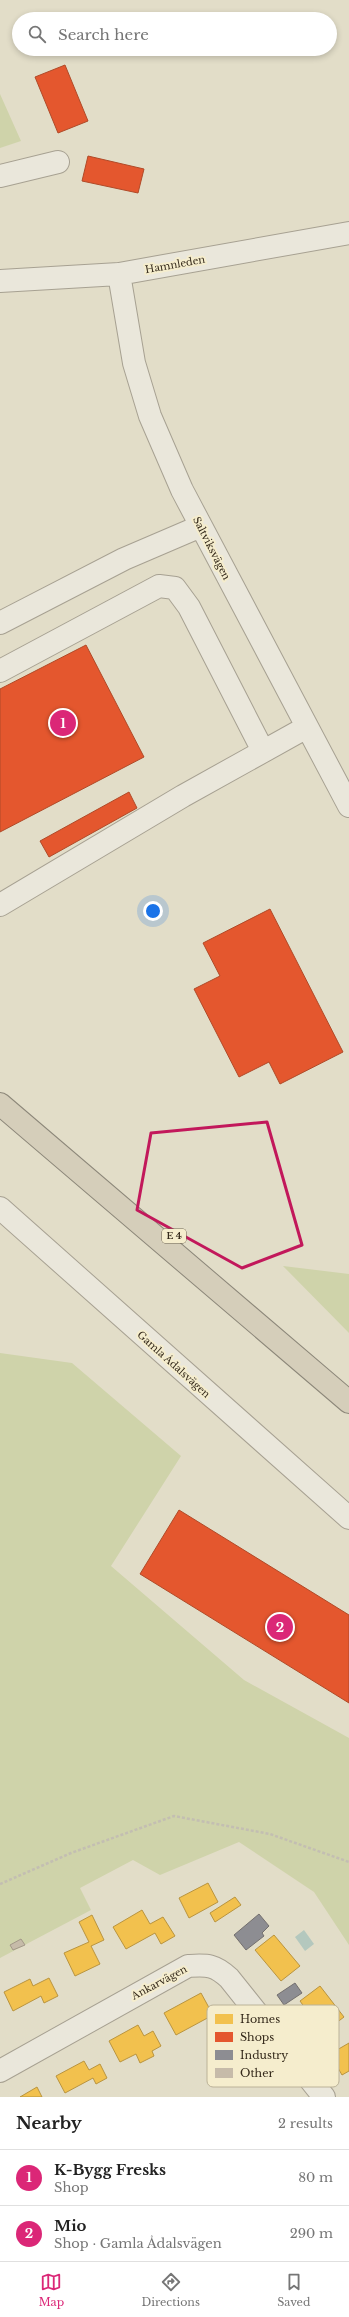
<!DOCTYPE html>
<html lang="en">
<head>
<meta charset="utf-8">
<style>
  :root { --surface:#fff; --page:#f2f2f2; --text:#222; --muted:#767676; --line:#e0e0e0; --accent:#db2777 }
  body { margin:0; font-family:"Libre Baskerville",serif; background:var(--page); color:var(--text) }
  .you { position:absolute; left:153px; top:911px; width:14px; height:14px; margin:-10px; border:3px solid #fff; border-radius:50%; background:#1a73e8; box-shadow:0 0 0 6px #1a73e833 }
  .badge { display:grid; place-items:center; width:26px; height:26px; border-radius:50%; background:var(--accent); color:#fff; font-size:13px; font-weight:700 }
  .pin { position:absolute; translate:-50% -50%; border:2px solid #fff; box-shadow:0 1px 4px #0006 }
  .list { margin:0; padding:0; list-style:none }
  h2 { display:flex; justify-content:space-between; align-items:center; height:52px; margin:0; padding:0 16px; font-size:17px }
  h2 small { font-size:13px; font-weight:400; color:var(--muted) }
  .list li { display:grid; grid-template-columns:26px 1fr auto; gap:12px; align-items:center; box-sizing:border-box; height:56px; padding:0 16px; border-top:1px solid var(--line) }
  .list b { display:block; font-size:15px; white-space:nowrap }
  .list p { margin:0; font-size:13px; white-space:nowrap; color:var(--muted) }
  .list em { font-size:13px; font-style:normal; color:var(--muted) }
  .icon { flex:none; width:22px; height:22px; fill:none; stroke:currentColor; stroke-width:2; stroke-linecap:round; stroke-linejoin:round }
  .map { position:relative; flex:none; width:349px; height:2097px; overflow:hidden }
  .search { position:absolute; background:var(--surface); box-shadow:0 2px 6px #0003; left:12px; right:12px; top:12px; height:44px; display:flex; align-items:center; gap:10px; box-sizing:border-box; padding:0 14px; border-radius:22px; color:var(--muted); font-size:15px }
  .sheet { height:164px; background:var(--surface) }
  nav { display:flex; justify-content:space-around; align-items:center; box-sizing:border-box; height:56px; border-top:1px solid var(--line); background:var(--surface); font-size:11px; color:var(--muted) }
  nav a { display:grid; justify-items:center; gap:2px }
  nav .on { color:var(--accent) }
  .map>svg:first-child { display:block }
  .green { fill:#cfd3aa }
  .water { fill:#b4c8be }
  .homes { fill:#f2c14e; stroke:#b9943f }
  .shops { fill:#e4572e; stroke:#b04a28 }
  .industry { fill:#8d8d92; stroke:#736f6e }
  .building { fill:#c6bba9; stroke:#a29888 }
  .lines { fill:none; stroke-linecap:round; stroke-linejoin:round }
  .minor-casing { stroke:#a7a192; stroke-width:24 }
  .highway-casing { stroke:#8c8779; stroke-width:24 }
  .path { stroke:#c3beb2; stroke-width:2.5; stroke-dasharray:3 2; stroke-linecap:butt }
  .minor { stroke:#eae7db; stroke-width:22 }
  .highway { stroke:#d5ceba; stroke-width:22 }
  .marked { fill:none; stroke:#c2185b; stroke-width:3; stroke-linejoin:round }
  .labels { text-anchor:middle; stroke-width:4; stroke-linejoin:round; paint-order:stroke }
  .shield { fill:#f5edcd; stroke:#6f6450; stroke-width:1 }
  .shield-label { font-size:9px; font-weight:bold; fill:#352a1b }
  .street-label { font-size:10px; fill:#352a1b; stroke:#f5edcd }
  .key { fill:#f5edcd; stroke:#bbb298; stroke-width:1 }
  .key-label { font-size:11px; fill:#352a1b }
</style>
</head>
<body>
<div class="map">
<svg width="349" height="2097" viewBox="0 0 349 2097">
  <rect width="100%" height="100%" fill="#e2ddc8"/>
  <!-- green -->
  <path class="green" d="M 0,94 L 21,141 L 0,148 Z
    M 283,1266 L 349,1274 L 349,1333 Z
    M 0,1353 L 72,1363 L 181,1456 L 111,1566 L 244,1680 L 349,1738 L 349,1945 L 314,1892 L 239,1842 L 160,1875 L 133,1860 L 80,1888 L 91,1910 L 0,1958 Z"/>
  <!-- water -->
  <path class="water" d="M 304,1930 L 314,1944 L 305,1951 L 295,1937 Z"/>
  <!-- homes -->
  <path class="homes" d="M 208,1883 L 218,1902 L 189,1918 L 179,1898 Z
    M 235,1897 L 241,1905 L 215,1922 L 210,1913 Z
    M 142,1910 L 150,1924 L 163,1917 L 175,1936 L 161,1944 L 155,1933 L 126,1949 L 113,1927 Z
    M 92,1915 L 104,1940 L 91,1946 L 100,1964 L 75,1976 L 64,1953 L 89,1942 L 79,1922 Z
    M 274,1935 L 300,1966 L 281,1981 L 255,1950 Z
    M 49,1978 L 58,1996 L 44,2003 L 41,1996 L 13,2011 L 4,1992 L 30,1979 L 33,1986 Z
    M 320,1986 L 344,2017 L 323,2033 L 300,2001 Z
    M 201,1993 L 213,2015 L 176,2035 L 164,2013 Z
    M 138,2025 L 144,2036 L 153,2031 L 161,2046 L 152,2051 L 154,2056 L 140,2063 L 136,2054 L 120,2062 L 109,2041 Z
    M 349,2043 L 349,2071 L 342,2075 L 330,2054 Z
    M 84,2061 L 89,2070 L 100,2064 L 107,2078 L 96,2084 L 93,2078 L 65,2093 L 56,2076 Z
    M 37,2087 L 42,2097 L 20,2097 Z"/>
  <!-- shops -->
  <path class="shops" d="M 65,65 L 88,121 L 58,133 L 35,77 Z
    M 88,156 L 144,169 L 138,193 L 82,181 Z
    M 86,645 L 144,757 L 0,832 L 0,689 Z
    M 129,792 L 137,808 L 49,857 L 40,841 Z
    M 270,909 L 343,1052 L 280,1084 L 269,1062 L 239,1077 L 194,989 L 220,976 L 203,943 Z
    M 179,1510 L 349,1615 L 349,1703 L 140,1574 Z"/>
  <!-- industry -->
  <path class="industry" d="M 259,1914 L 269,1926 L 262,1933 L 264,1936 L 246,1950 L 234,1935 Z
    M 295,1983 L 302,1993 L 284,2005 L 277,1995 Z"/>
  <!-- building -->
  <path class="building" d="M 21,1939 L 25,1945 L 13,1950 L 10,1945 Z"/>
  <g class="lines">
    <defs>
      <path id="minor" d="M 0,176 L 58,162
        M 119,274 L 134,363 L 150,416 L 182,490 L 349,806
        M 0,281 L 119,274 L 349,233
        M 0,623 L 124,559 L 201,526
        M 0,671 L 159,586 L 175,588 L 189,607 L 263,751
        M 0,905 L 183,796 L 307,727
        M 0,1208 L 349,1518
        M 0,2071 L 188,1966 C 207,1965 214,1964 229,1978 L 324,2097"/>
      <path id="highway" d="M 0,1104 L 349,1402"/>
    </defs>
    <!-- minor casing -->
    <use href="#minor" class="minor-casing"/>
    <!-- highway casing -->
    <use href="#highway" class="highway-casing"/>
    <!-- path -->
    <path class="path" d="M 0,1884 L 71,1853 L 174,1816 L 270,1834 L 349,1862"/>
    <!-- minor -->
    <use href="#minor" class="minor"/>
    <!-- highway -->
    <use href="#highway" class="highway"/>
  </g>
  <!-- marked area -->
  <path class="marked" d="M 267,1122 L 302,1245 L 242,1268 L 137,1210 L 151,1133 Z"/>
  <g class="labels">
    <!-- shield labels -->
    <rect class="shield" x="162" y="1229" width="24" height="14" rx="3"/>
    <g class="shield-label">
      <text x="174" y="1239">E 4</text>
    </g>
    <!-- street labels -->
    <g class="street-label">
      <text transform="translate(175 264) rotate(-10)" y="4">Hamnleden</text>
      <text transform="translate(212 548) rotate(63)" y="4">Saltviksvägen</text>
      <text transform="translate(174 1364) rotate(42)" y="4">Gamla Ådalsvägen</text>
      <text transform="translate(159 1982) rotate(-28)" y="4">Ankarvägen</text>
    </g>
  </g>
  <!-- legend -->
  <rect x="207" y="2005" width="132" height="82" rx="6" class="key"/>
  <rect x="215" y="2014" width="18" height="10" fill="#f2c14e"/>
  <rect x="215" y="2032" width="18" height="10" fill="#e4572e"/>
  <rect x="215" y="2050" width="18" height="10" fill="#8d8d92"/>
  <rect x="215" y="2068" width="18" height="10" fill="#c6bba9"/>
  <g class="key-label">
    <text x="240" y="2023">Homes</text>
    <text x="240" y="2041">Shops</text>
    <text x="240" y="2059">Industry</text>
    <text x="240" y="2077">Other</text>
  </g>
</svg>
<div class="you"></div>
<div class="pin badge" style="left:63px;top:723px">1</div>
<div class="pin badge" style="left:280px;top:1627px">2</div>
<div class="search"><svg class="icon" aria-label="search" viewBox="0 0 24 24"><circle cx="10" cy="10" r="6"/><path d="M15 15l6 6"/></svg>Search here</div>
</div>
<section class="sheet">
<h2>Nearby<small>2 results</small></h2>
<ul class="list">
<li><span class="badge">1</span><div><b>K-Bygg Fresks</b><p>Shop</p></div><em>80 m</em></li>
<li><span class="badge">2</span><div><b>Mio</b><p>Shop · Gamla Ådalsvägen</p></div><em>290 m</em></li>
</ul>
</section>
<nav>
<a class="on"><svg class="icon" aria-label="map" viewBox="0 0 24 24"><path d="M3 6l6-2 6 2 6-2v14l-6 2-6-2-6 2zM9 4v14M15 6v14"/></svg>Map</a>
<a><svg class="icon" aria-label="directions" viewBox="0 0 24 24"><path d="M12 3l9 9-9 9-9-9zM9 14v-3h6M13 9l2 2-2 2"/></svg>Directions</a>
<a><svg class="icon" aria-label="saved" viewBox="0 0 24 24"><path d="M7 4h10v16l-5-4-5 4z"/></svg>Saved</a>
</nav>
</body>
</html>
